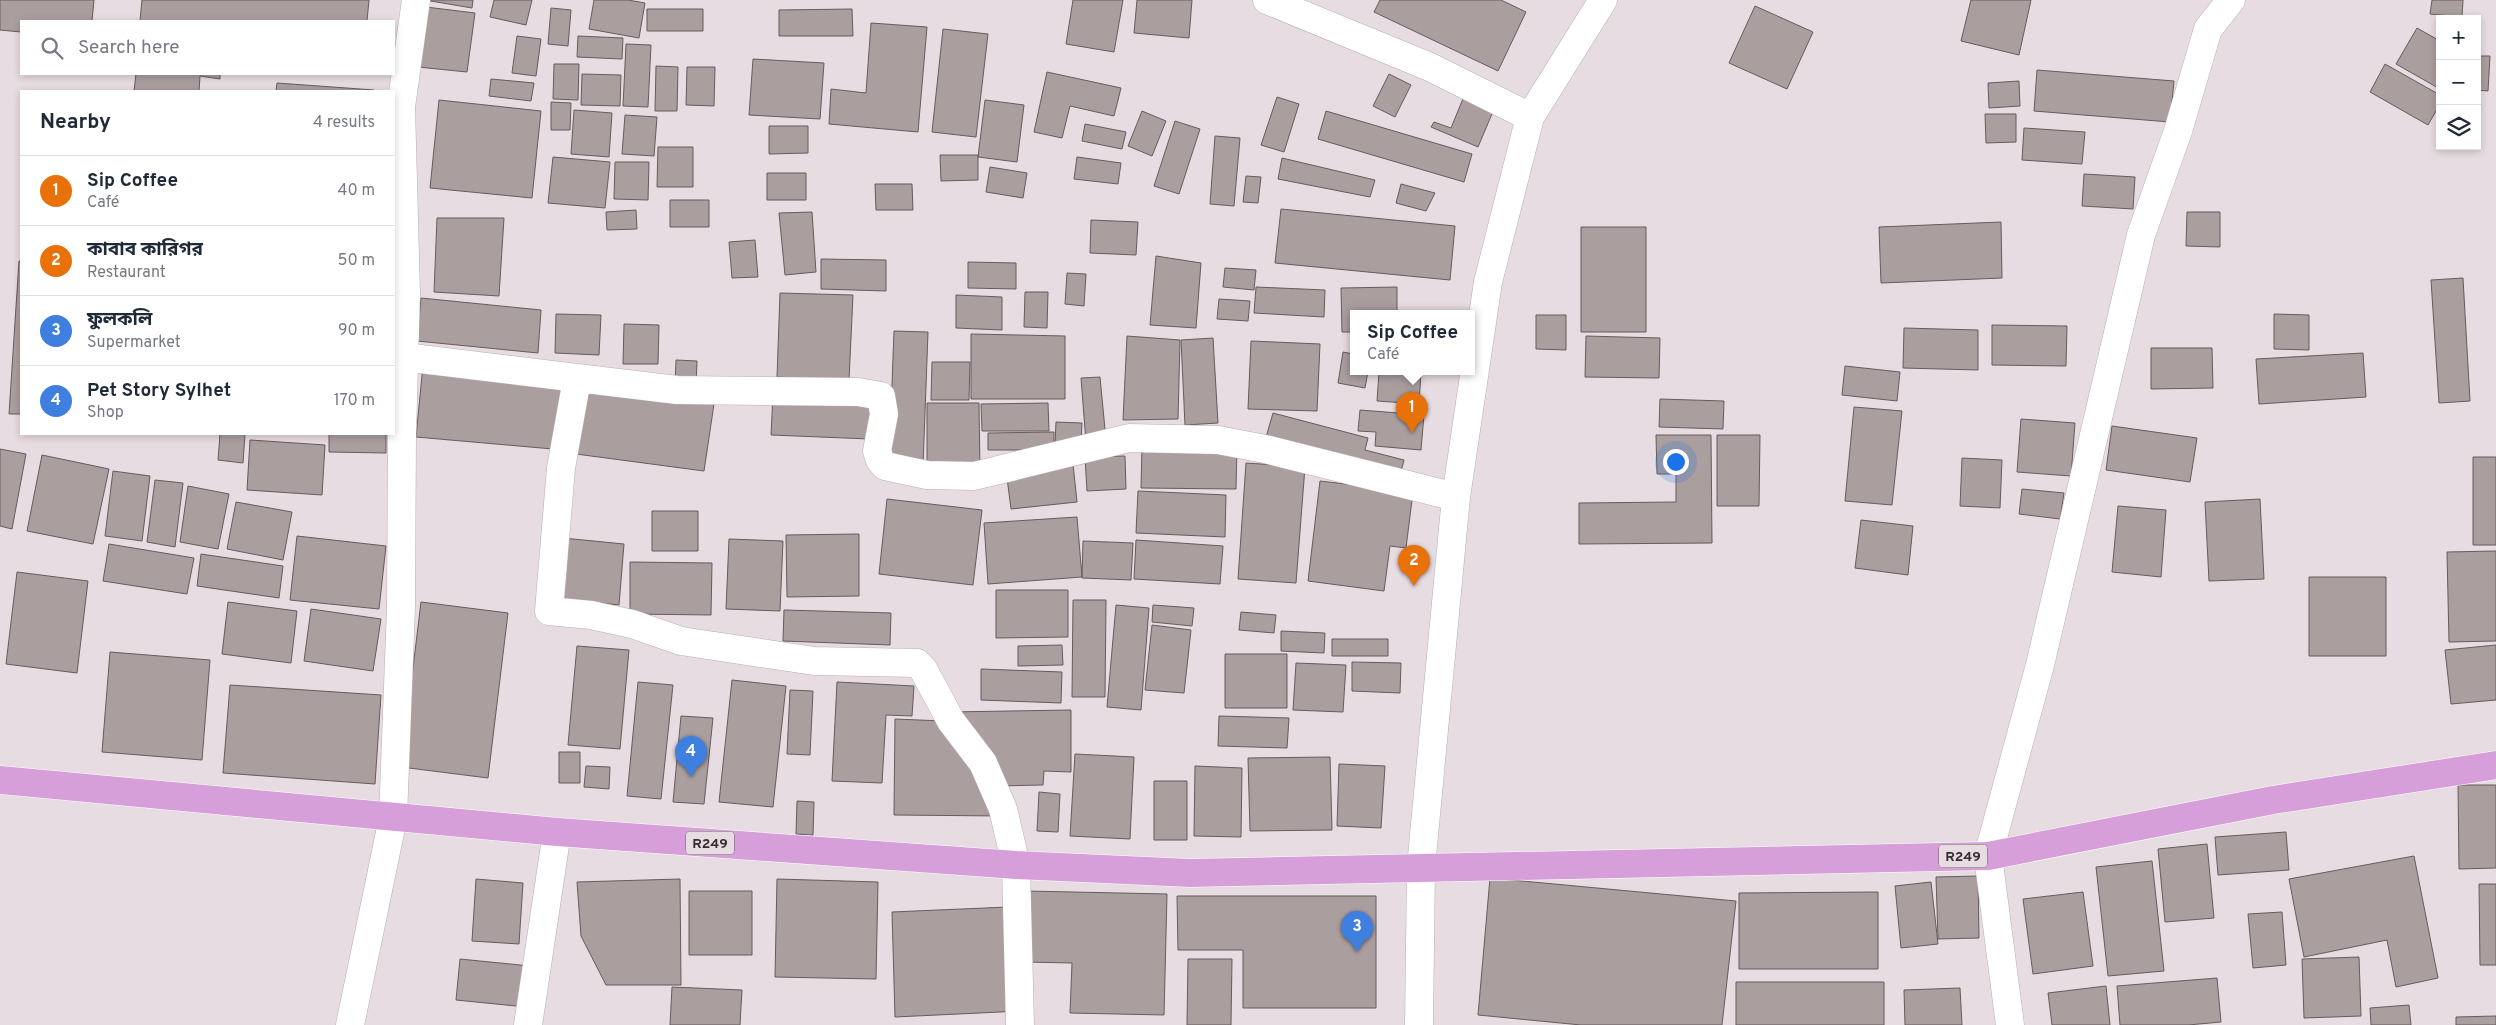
<!DOCTYPE html>
<html lang="en">
<head>
<meta charset="utf-8">
<style>
  :root { --surface:#fff; --page:#f6f6f7; --text:#1f2937; --muted:#747a83; --line:#e0e1e3; --accent:#111827 }
  body { margin:0; font-family:Overpass,"Noto Sans Bengali",sans-serif; background:var(--page); color:var(--text) }
  .controls { position:absolute; right:15px; top:15px; display:grid; overflow:hidden; border-radius:0px; box-shadow:0 2px 8px #0003 }
  .controls button { width:45px; height:45px; display:grid; place-items:center; padding:0; border:0; border-bottom:1px solid var(--line); background:var(--surface); color:var(--text); font:25px sans-serif }
  .you { position:absolute; left:1675px; top:461px; width:18px; height:18px; margin:-12px; border:4px solid #fff; border-radius:50%; background:#1a73e8; box-shadow:0 0 0 8px #1a73e833 }
  .badge { display:grid; place-items:center; width:32px; height:32px; border-radius:50%; background:var(--accent); color:#fff; font-size:16px; font-weight:700 }
  .pin { position:absolute; translate:-50% -41px; filter:drop-shadow(0 1px 2px #0008) }
  .pin::after { content:''; position:absolute; top:26px; width:18px; height:15px; background:inherit; clip-path:polygon(0 0,100% 0,50% 100%) }
  .popup { position:absolute; left:1350px; top:310px; width:125px; height:65px; box-sizing:border-box; display:grid; place-content:center; border-radius:0px; background:var(--surface); filter:drop-shadow(0 1px 4px #0005); font-size:16px; white-space:nowrap; color:var(--muted) }
  .popup b { font-size:19px; color:var(--text) }
  .popup::after { content:''; position:absolute; left:50%; top:100%; margin-left:-10px; border:10px solid transparent; border-top-color:var(--surface) }
  .list { margin:0; padding:0; list-style:none }
  h2 { display:flex; justify-content:space-between; align-items:center; height:65px; margin:0; padding:0 20px; font-size:21px }
  h2 small { font-size:16px; font-weight:400; color:var(--muted) }
  .list li { display:grid; grid-template-columns:32px 1fr auto; gap:15px; align-items:center; box-sizing:border-box; height:70px; padding:0 20px; border-top:1px solid var(--line) }
  .list b { display:block; font-size:19px; white-space:nowrap }
  .list p { margin:0; font-size:16px; white-space:nowrap; color:var(--muted) }
  .list em { font-size:16px; font-style:normal; color:var(--muted) }
  .icon { flex:none; width:28px; height:28px; fill:none; stroke:currentColor; stroke-width:2; stroke-linecap:round; stroke-linejoin:round }
  .map { position:relative; flex:none; width:2496px; height:1025px; overflow:hidden }
  .search { position:absolute; background:var(--surface); box-shadow:0 2px 8px #0003; left:20px; top:20px; width:375px; height:55px; display:flex; align-items:center; gap:12px; box-sizing:border-box; padding:0 18px; border-radius:0px; color:var(--muted); font-size:19px }
  .panel { position:absolute; background:var(--surface); box-shadow:0 2px 8px #0003; left:20px; top:90px; width:375px; height:345px; border-radius:0px }
  .map>svg:first-child { display:block }
  .building { fill:#aa9e9f; stroke:#665b5d }
  .lines { fill:none; stroke-linecap:round; stroke-linejoin:round }
  .minor-casing { stroke:#b9aeb3; stroke-width:29 }
  .secondary-casing { stroke:#b9aeb3; stroke-width:29 }
  .primary-casing { stroke:#fff; stroke-width:29 }
  .minor { stroke:#fff; stroke-width:28 }
  .secondary { stroke:#fff; stroke-width:28 }
  .primary { stroke:#d79fd9; stroke-width:28 }
  .labels { text-anchor:middle; stroke-width:4.5; stroke-linejoin:round; paint-order:stroke }
  .shield { fill:#e7dce1; stroke:#696265; stroke-width:1 }
  .shield-label { font-size:14px; font-weight:bold; fill:#332e30 }
</style>
</head>
<body>
<div class="map">
<svg width="2496" height="1025" viewBox="0 0 2496 1025">
  <rect width="100%" height="100%" fill="#e7dce1"/>
  <!-- building -->
  <path class="building" d="M 0,0 L 94,0 L 92,21 L 21,21 L 21,32 L 0,30 Z
    M 142,0 L 369,0 L 367,21 L 140,21 Z
    M 425,0 L 473,0 L 472,8 Z
    M 494,0 L 532,0 L 526,25 L 490,17 Z
    M 594,0 L 628,0 L 645,3 L 639,38 L 589,29 Z
    M 1073,0 L 1123,0 L 1114,52 L 1066,44 Z
    M 1137,0 L 1192,0 L 1189,38 L 1134,33 Z
    M 1380,0 L 1501,0 L 1526,12 L 1498,71 L 1374,12 Z
    M 1971,0 L 2031,0 L 2019,55 L 1961,41 Z
    M 2432,0 L 2463,0 L 2462,17 L 2430,14 Z
    M 1755,6 L 1813,32 L 1787,89 L 1729,63 Z
    M 426,7 L 475,13 L 467,72 L 418,67 Z
    M 551,8 L 571,10 L 568,46 L 548,44 Z
    M 647,9 L 703,9 L 703,31 L 647,31 Z
    M 852,9 L 853,36 L 779,36 L 779,10 Z
    M 871,23 L 927,27 L 918,132 L 829,124 L 831,89 L 866,93 Z
    M 2417,28 L 2440,41 L 2440,89 L 2396,64 Z
    M 943,29 L 988,34 L 976,137 L 932,132 Z
    M 517,36 L 541,39 L 536,76 L 512,73 Z
    M 578,36 L 623,38 L 622,59 L 577,57 Z
    M 626,44 L 651,45 L 648,107 L 623,106 Z
    M 2477,56 L 2490,56 L 2488,91 L 2477,90 Z
    M 753,59 L 824,63 L 820,119 L 749,115 Z
    M 554,64 L 579,64 L 578,100 L 553,99 Z
    M 2385,64 L 2440,95 L 2440,104 L 2428,125 L 2370,92 Z
    M 656,66 L 678,67 L 677,111 L 655,111 Z
    M 687,67 L 715,67 L 714,106 L 686,105 Z
    M 2037,70 L 2174,81 L 2170,122 L 2034,111 Z
    M 1047,72 L 1121,88 L 1114,116 L 1070,106 L 1062,138 L 1034,132 Z
    M 136,74 L 220,74 L 220,79 L 200,76 L 199,91 L 134,91 Z
    M 582,74 L 621,75 L 620,106 L 581,105 Z
    M 1389,74 L 1411,85 L 1395,117 L 1373,106 Z
    M 491,79 L 534,83 L 531,101 L 489,96 Z
    M 2019,81 L 2020,106 L 1989,108 L 1988,83 Z
    M 277,83 L 374,90 L 374,91 L 276,91 Z
    M 1467,89 L 1497,102 L 1478,147 L 1431,127 L 1434,122 L 1451,128 Z
    M 1277,97 L 1299,104 L 1284,152 L 1261,145 Z
    M 439,100 L 541,111 L 532,198 L 430,188 Z
    M 985,100 L 1024,105 L 1017,162 L 978,157 Z
    M 551,102 L 571,103 L 570,130 L 551,130 Z
    M 574,110 L 612,113 L 609,157 L 571,154 Z
    M 1142,111 L 1166,121 L 1152,156 L 1128,146 Z
    M 1326,111 L 1472,154 L 1464,182 L 1318,139 Z
    M 1985,114 L 2016,114 L 2016,142 L 1986,143 Z
    M 625,115 L 657,117 L 654,156 L 622,154 Z
    M 1175,121 L 1200,129 L 1179,194 L 1154,186 Z
    M 1085,124 L 1126,132 L 1122,149 L 1082,141 Z
    M 769,126 L 808,126 L 808,153 L 769,154 Z
    M 2024,128 L 2085,132 L 2082,164 L 2022,160 Z
    M 1215,136 L 1240,138 L 1234,206 L 1210,204 Z
    M 658,147 L 693,147 L 693,187 L 657,187 Z
    M 940,155 L 978,155 L 978,180 L 941,181 Z
    M 553,157 L 610,162 L 605,208 L 548,203 Z
    M 1077,157 L 1121,163 L 1118,184 L 1074,179 Z
    M 1282,158 L 1375,180 L 1370,197 L 1278,179 Z
    M 615,162 L 649,162 L 648,200 L 614,199 Z
    M 990,167 L 1027,173 L 1023,198 L 986,192 Z
    M 767,173 L 806,173 L 806,200 L 767,200 Z
    M 2084,174 L 2135,177 L 2133,209 L 2082,206 Z
    M 1246,176 L 1261,177 L 1258,203 L 1243,202 Z
    M 875,184 L 912,184 L 913,210 L 876,210 Z
    M 1401,184 L 1435,193 L 1426,211 L 1396,203 Z
    M 670,200 L 709,200 L 709,227 L 670,227 Z
    M 1281,209 L 1455,226 L 1450,280 L 1275,263 Z
    M 636,210 L 637,229 L 607,230 L 606,212 Z
    M 812,212 L 816,272 L 785,275 L 779,213 Z
    M 2187,212 L 2220,212 L 2220,247 L 2186,246 Z
    M 437,218 L 504,218 L 499,296 L 434,292 Z
    M 1091,220 L 1138,222 L 1136,255 L 1090,253 Z
    M 2001,222 L 2002,278 L 1881,283 L 1879,227 Z
    M 1581,227 L 1646,227 L 1646,332 L 1581,332 Z
    M 755,240 L 758,277 L 732,278 L 729,242 Z
    M 1156,256 L 1201,263 L 1196,328 L 1150,325 Z
    M 821,259 L 886,260 L 886,291 L 821,289 Z
    M 19,261 L 21,261 L 21,414 L 9,414 Z
    M 968,262 L 1016,263 L 1016,289 L 968,288 Z
    M 1225,268 L 1256,270 L 1254,290 L 1223,287 Z
    M 1067,273 L 1086,274 L 1084,306 L 1065,304 Z
    M 2463,278 L 2470,401 L 2439,403 L 2431,280 Z
    M 1256,287 L 1325,290 L 1324,317 L 1254,313 Z
    M 1397,287 L 1397,314 L 1353,314 L 1353,332 L 1342,332 L 1341,288 Z
    M 1025,292 L 1048,292 L 1047,328 L 1024,327 Z
    M 780,293 L 853,295 L 849,380 L 777,377 Z
    M 956,295 L 1002,297 L 1002,330 L 956,328 Z
    M 421,298 L 541,310 L 538,353 L 417,341 Z
    M 1219,299 L 1250,301 L 1248,321 L 1217,319 Z
    M 556,314 L 601,315 L 599,355 L 555,353 Z
    M 2274,314 L 2309,315 L 2309,350 L 2274,349 Z
    M 1536,315 L 1566,315 L 1566,350 L 1536,349 Z
    M 624,324 L 659,325 L 658,364 L 623,364 Z
    M 1992,325 L 2067,326 L 2066,366 L 1992,365 Z
    M 1904,328 L 1978,330 L 1978,370 L 1903,368 Z
    M 894,331 L 928,332 L 923,466 L 889,465 Z
    M 971,334 L 1065,336 L 1065,399 L 971,399 Z
    M 1127,336 L 1180,340 L 1178,419 L 1123,420 Z
    M 1586,336 L 1660,338 L 1659,378 L 1585,377 Z
    M 1213,338 L 1218,423 L 1185,425 L 1181,340 Z
    M 1251,341 L 1320,344 L 1317,411 L 1248,409 Z
    M 2151,348 L 2212,348 L 2213,388 L 2151,389 Z
    M 1343,352 L 1353,354 L 1353,372 L 1368,372 L 1365,388 L 1338,383 Z
    M 2363,353 L 2366,397 L 2259,404 L 2256,359 Z
    M 676,360 L 697,361 L 696,386 L 675,386 Z
    M 932,362 L 970,362 L 969,400 L 931,400 Z
    M 423,365 L 570,378 L 564,450 L 416,437 Z
    M 1845,366 L 1900,372 L 1897,401 L 1842,395 Z
    M 1379,372 L 1421,372 L 1419,404 L 1377,401 Z
    M 1100,377 L 1106,440 L 1086,442 L 1081,378 Z
    M 586,387 L 714,404 L 704,471 L 576,454 Z
    M 773,394 L 871,399 L 869,439 L 771,435 Z
    M 1660,399 L 1724,401 L 1723,429 L 1659,427 Z
    M 927,403 L 979,403 L 980,474 L 927,467 Z
    M 1048,403 L 1049,431 L 982,431 L 981,404 Z
    M 1854,407 L 1902,411 L 1892,505 L 1845,501 Z
    M 1360,410 L 1424,415 L 1421,450 L 1375,446 L 1376,432 L 1358,431 Z
    M 1273,413 L 1368,438 L 1365,450 L 1404,460 L 1399,479 L 1264,444 Z
    M 2021,419 L 2075,423 L 2071,476 L 2017,472 Z
    M 1056,422 L 1082,423 L 1081,445 L 1055,444 Z
    M 2112,426 L 2197,438 L 2190,482 L 2106,470 Z
    M 1054,432 L 1054,450 L 988,450 L 988,433 Z
    M 220,434 L 245,434 L 243,463 L 218,460 Z
    M 329,434 L 386,434 L 386,453 L 329,452 Z
    M 1656,435 L 1711,435 L 1712,543 L 1579,544 L 1579,503 L 1676,502 L 1676,474 L 1657,474 Z
    M 1717,435 L 1760,435 L 1759,506 L 1717,506 Z
    M 250,440 L 325,445 L 322,495 L 247,490 Z
    M 1142,444 L 1237,445 L 1236,489 L 1141,488 Z
    M 0,449 L 26,454 L 12,529 L 0,526 Z
    M 42,455 L 109,469 L 93,544 L 27,531 Z
    M 1125,456 L 1126,489 L 1087,491 L 1085,457 Z
    M 2473,457 L 2496,457 L 2496,545 L 2473,545 Z
    M 1962,458 L 2002,460 L 2000,508 L 1960,506 Z
    M 1246,463 L 1305,467 L 1296,583 L 1238,579 Z
    M 1073,464 L 1077,502 L 1011,509 L 1006,470 Z
    M 113,471 L 150,476 L 142,541 L 105,536 Z
    M 155,480 L 183,483 L 175,547 L 147,542 Z
    M 1320,481 L 1413,492 L 1406,548 L 1390,546 L 1384,591 L 1308,581 Z
    M 188,486 L 229,494 L 218,549 L 180,542 Z
    M 2022,489 L 2064,493 L 2060,519 L 2019,514 Z
    M 1138,491 L 1226,495 L 1225,537 L 1136,533 Z
    M 887,499 L 982,510 L 973,585 L 879,574 Z
    M 2260,499 L 2264,579 L 2209,581 L 2205,502 Z
    M 236,502 L 292,512 L 283,560 L 227,549 Z
    M 2118,506 L 2166,510 L 2161,577 L 2112,572 Z
    M 652,511 L 698,511 L 698,551 L 652,551 Z
    M 1077,517 L 1082,577 L 988,584 L 984,523 Z
    M 1861,520 L 1913,526 L 1908,575 L 1855,568 Z
    M 859,534 L 859,596 L 787,597 L 786,535 Z
    M 297,536 L 386,546 L 379,609 L 290,600 Z
    M 563,538 L 624,544 L 619,605 L 556,598 Z
    M 729,539 L 783,541 L 780,611 L 726,609 Z
    M 1136,540 L 1223,546 L 1220,584 L 1134,579 Z
    M 1083,541 L 1133,543 L 1131,580 L 1082,578 Z
    M 109,544 L 194,558 L 187,594 L 103,581 Z
    M 2496,551 L 2496,641 L 2449,642 L 2447,552 Z
    M 201,554 L 283,566 L 279,598 L 197,586 Z
    M 630,562 L 712,563 L 711,615 L 630,614 Z
    M 17,572 L 88,581 L 77,673 L 6,664 Z
    M 2309,577 L 2386,577 L 2386,656 L 2309,656 Z
    M 996,590 L 1068,590 L 1068,637 L 996,638 Z
    M 1073,600 L 1106,600 L 1105,697 L 1072,697 Z
    M 228,602 L 297,611 L 291,663 L 222,654 Z
    M 421,602 L 508,613 L 488,778 L 401,767 Z
    M 1116,605 L 1149,608 L 1141,710 L 1107,707 Z
    M 1153,605 L 1194,608 L 1192,626 L 1152,622 Z
    M 311,609 L 381,619 L 373,671 L 304,661 Z
    M 784,610 L 891,613 L 890,645 L 783,641 Z
    M 1241,612 L 1276,615 L 1274,633 L 1239,630 Z
    M 1152,625 L 1191,630 L 1184,693 L 1145,690 Z
    M 1281,631 L 1325,633 L 1324,653 L 1281,651 Z
    M 1332,639 L 1388,639 L 1388,656 L 1332,656 Z
    M 1062,645 L 1063,665 L 1018,666 L 1018,646 Z
    M 2496,645 L 2496,700 L 2451,704 L 2445,650 Z
    M 577,646 L 629,650 L 620,749 L 568,745 Z
    M 110,652 L 210,660 L 202,760 L 102,752 Z
    M 1225,654 L 1287,654 L 1287,708 L 1225,708 Z
    M 1352,662 L 1401,663 L 1400,693 L 1352,691 Z
    M 1296,663 L 1346,665 L 1343,712 L 1293,710 Z
    M 981,669 L 1062,672 L 1061,703 L 981,700 Z
    M 732,680 L 786,686 L 773,807 L 719,802 Z
    M 638,682 L 673,685 L 661,799 L 627,796 Z
    M 837,682 L 914,686 L 912,716 L 886,715 L 882,783 L 832,781 Z
    M 230,685 L 381,695 L 375,784 L 223,773 Z
    M 790,690 L 813,691 L 810,755 L 787,754 Z
    M 1071,710 L 1071,772 L 1044,771 L 1043,785 L 997,786 L 949,712 Z
    M 681,716 L 713,718 L 704,804 L 673,802 Z
    M 1219,716 L 1289,718 L 1287,748 L 1218,746 Z
    M 895,719 L 943,721 L 1001,816 L 894,815 Z
    M 559,752 L 580,752 L 580,783 L 559,783 Z
    M 1075,754 L 1134,757 L 1130,839 L 1070,836 Z
    M 1330,757 L 1332,830 L 1250,831 L 1248,758 Z
    M 1339,764 L 1385,766 L 1381,828 L 1337,826 Z
    M 586,766 L 610,767 L 609,789 L 584,787 Z
    M 1195,766 L 1242,768 L 1241,837 L 1194,836 Z
    M 1154,781 L 1187,781 L 1187,840 L 1154,840 Z
    M 2458,785 L 2496,785 L 2496,868 L 2459,869 Z
    M 1039,792 L 1060,794 L 1058,832 L 1037,831 Z
    M 797,801 L 814,802 L 813,835 L 796,834 Z
    M 2286,832 L 2289,870 L 2218,875 L 2215,837 Z
    M 2207,844 L 2214,918 L 2165,922 L 2158,849 Z
    M 2414,856 L 2438,978 L 2396,987 L 2387,940 L 2304,957 L 2289,879 Z
    M 2152,861 L 2164,971 L 2108,976 L 2096,867 Z
    M 1978,876 L 1979,938 L 1938,939 L 1936,877 Z
    M 1490,878 L 1736,901 L 1722,1025 L 1581,1025 L 1478,1015 Z
    M 476,879 L 523,883 L 519,944 L 472,941 Z
    M 680,879 L 681,985 L 606,985 L 581,936 L 577,882 Z
    M 777,879 L 878,882 L 876,979 L 775,977 Z
    M 1931,882 L 1938,944 L 1901,948 L 1895,886 Z
    M 2479,884 L 2496,884 L 2496,965 L 2480,965 Z
    M 689,891 L 752,891 L 752,955 L 689,955 Z
    M 1026,891 L 1167,894 L 1164,1015 L 1070,1013 L 1072,963 L 1025,962 Z
    M 1878,892 L 1878,969 L 1739,969 L 1739,893 Z
    M 2083,892 L 2093,966 L 2033,974 L 2023,899 Z
    M 1177,896 L 1376,896 L 1376,1008 L 1243,1008 L 1243,950 L 1178,950 Z
    M 1008,907 L 1021,1011 L 895,1017 L 892,912 Z
    M 2282,912 L 2286,965 L 2253,968 L 2248,914 Z
    M 2359,957 L 2361,1016 L 2304,1018 L 2302,959 Z
    M 460,959 L 530,966 L 526,1007 L 456,1000 Z
    M 1188,959 L 1232,959 L 1231,1025 L 1187,1025 Z
    M 2217,978 L 2221,1022 L 2188,1025 L 2120,1025 L 2117,986 Z
    M 1736,982 L 1884,982 L 1884,1025 L 1736,1025 Z
    M 2106,986 L 2110,1025 L 2052,1025 L 2048,993 Z
    M 672,987 L 742,990 L 740,1025 L 670,1025 Z
    M 1960,988 L 1962,1025 L 1905,1025 L 1904,990 Z
    M 2409,1005 L 2411,1025 L 2371,1025 L 2370,1008 Z
    M 2496,1016 L 2496,1025 L 2456,1025 L 2456,1017 Z"/>
  <g class="lines">
    <defs>
      <path id="minor" d="M 1267,0 L 1430,67 L 1530,117
        M 404,357 L 677,390 L 858,392 L 881,396 L 884,414 L 877,451 L 880,460 L 885,466 L 927,475 L 974,476 L 1129,438 L 1218,440 L 1265,449 L 1456,497
        M 577,379 L 561,468 L 549,611 L 591,615 L 632,624 L 681,641 L 814,661 L 917,663 L 923,669 L 951,721 L 983,763 L 1003,809 L 1016,865 L 1020,1025
        M 350,1025 L 393,818 L 401,607 L 402,434 L 406,293 L 401,107 L 416,0
        M 528,1025 L 557,832
        M 2010,1025 L 1988,856 L 2040,665 L 2141,235 L 2178,131 L 2208,29 L 2231,0"/>
      <path id="secondary" d="M 1419,1025 L 1421,867 L 1456,497 L 1488,282 L 1530,117 L 1603,0"/>
      <path id="primary" d="M 0,780 L 557,832 L 1016,865 L 1190,873 L 1988,856 L 2273,800 L 2496,765"/>
    </defs>
    <!-- minor casing -->
    <use href="#minor" class="minor-casing"/>
    <!-- secondary casing -->
    <use href="#secondary" class="secondary-casing"/>
    <!-- primary casing -->
    <use href="#primary" class="primary-casing"/>
    <!-- minor -->
    <use href="#minor" class="minor"/>
    <!-- secondary -->
    <use href="#secondary" class="secondary"/>
    <!-- primary -->
    <use href="#primary" class="primary"/>
  </g>
  <g class="labels">
    <!-- shield labels -->
    <g class="shield">
      <rect x="686" y="831.5" width="48" height="23" rx="4"/>
      <rect x="1939" y="844.5" width="48" height="23" rx="4"/>
    </g>
    <g class="shield-label">
      <text x="710" y="848">R249</text>
      <text x="1963" y="861">R249</text>
    </g>
  </g>
</svg>
<div class="controls">
<button>+</button>
<button>−</button>
<button><svg class="icon" aria-label="layers" viewBox="0 0 24 24"><path d="M12 4l9 5-9 5-9-5zM3 14l9 5 9-5"/></svg></button>
</div>
<div class="you"></div>
<div class="pin badge" style="left:1412px;top:433px;background:#e8710a">1</div>
<div class="popup"><b>Sip Coffee</b>Café</div>
<div class="pin badge" style="left:1414px;top:586px;background:#e8710a">2</div>
<div class="pin badge" style="left:1357px;top:952px;background:#3f7fe0">3</div>
<div class="pin badge" style="left:691px;top:777px;background:#3f7fe0">4</div>
<div class="search"><svg class="icon" aria-label="search" viewBox="0 0 24 24"><circle cx="10" cy="10" r="6"/><path d="M15 15l6 6"/></svg>Search here</div>
<section class="panel">
<h2>Nearby<small>4 results</small></h2>
<ul class="list">
<li><span class="badge" style="background:#e8710a">1</span><div><b>Sip Coffee</b><p>Café</p></div><em>40 m</em></li>
<li><span class="badge" style="background:#e8710a">2</span><div><b>কাবাব কারিগর</b><p>Restaurant</p></div><em>50 m</em></li>
<li><span class="badge" style="background:#3f7fe0">3</span><div><b>ফুলকলি</b><p>Supermarket</p></div><em>90 m</em></li>
<li><span class="badge" style="background:#3f7fe0">4</span><div><b>Pet Story Sylhet</b><p>Shop</p></div><em>170 m</em></li>
</ul>
</section>
</div>
</body>
</html>
